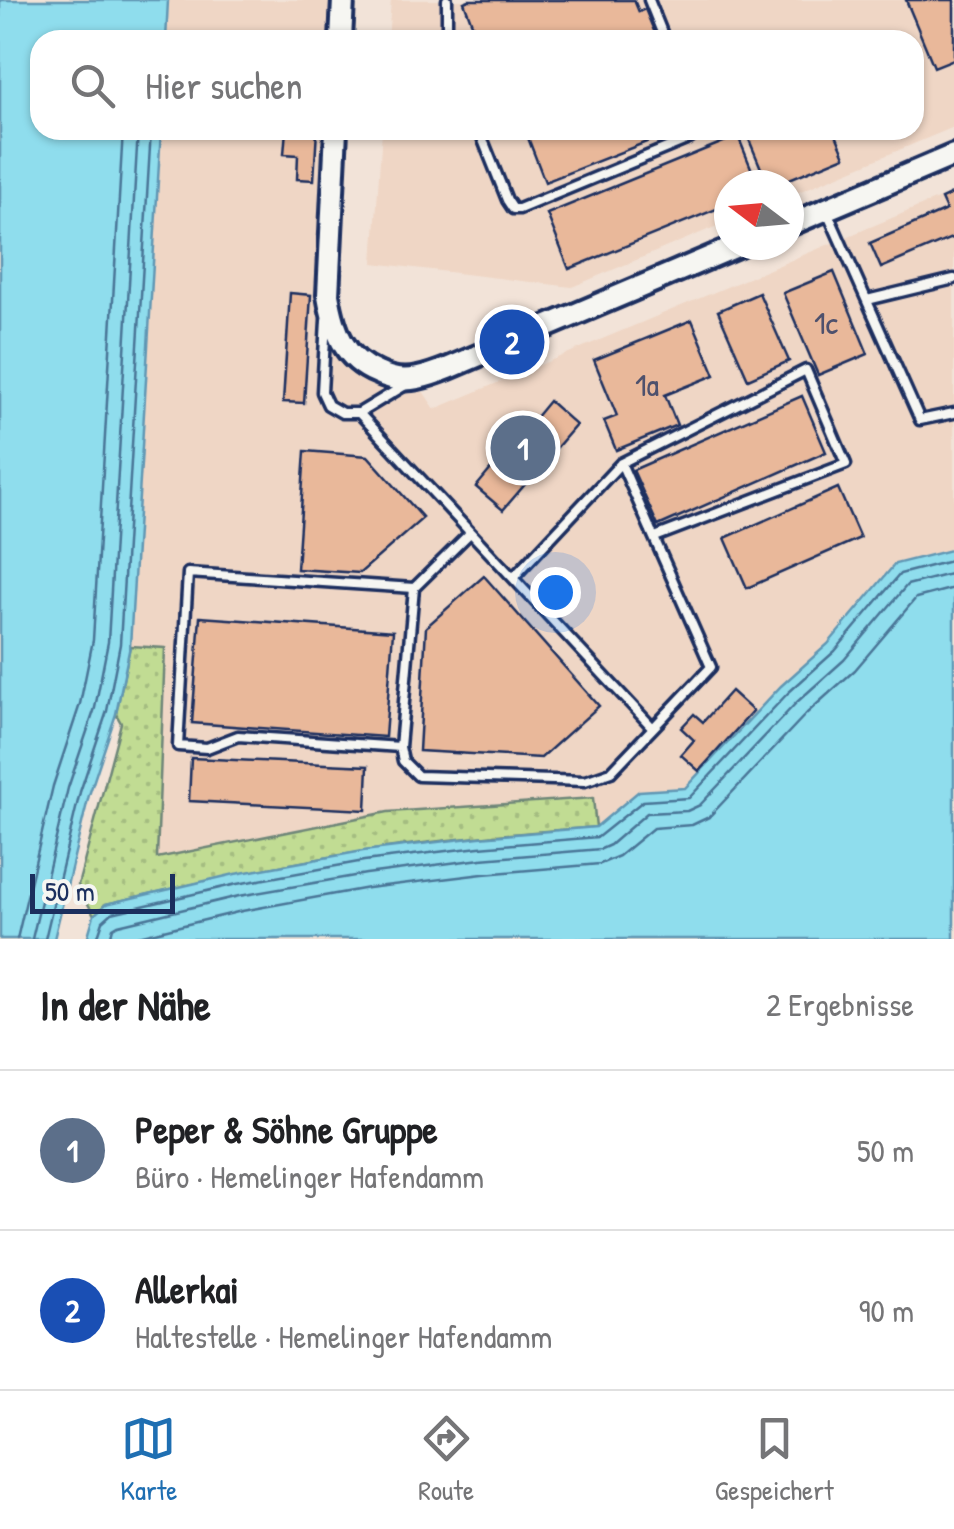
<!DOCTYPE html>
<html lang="de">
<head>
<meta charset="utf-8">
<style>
  :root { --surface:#fff; --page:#f2f2f2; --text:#202124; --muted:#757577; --line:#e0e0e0; --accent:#1f6fb2 }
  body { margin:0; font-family:"Patrick Hand",sans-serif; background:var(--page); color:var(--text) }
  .compass { position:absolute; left:714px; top:170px; width:90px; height:90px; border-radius:50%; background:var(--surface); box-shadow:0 2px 8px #0004; rotate:286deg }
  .scale { position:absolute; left:30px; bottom:25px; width:145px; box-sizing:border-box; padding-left:10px; border:5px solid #1b2f5e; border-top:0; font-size:28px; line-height:35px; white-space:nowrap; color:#1b2f5e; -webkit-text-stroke:8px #f6f6f2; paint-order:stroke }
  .you { position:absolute; left:555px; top:592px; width:35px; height:35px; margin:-25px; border:8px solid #fff; border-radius:50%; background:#1a73e8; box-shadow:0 0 0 15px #1a73e833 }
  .badge { display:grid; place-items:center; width:65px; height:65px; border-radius:50%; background:var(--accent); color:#fff; font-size:32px; font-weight:700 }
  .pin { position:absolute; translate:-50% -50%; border:5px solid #fff; box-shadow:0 2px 10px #0006 }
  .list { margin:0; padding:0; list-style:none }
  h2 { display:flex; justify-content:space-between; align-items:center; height:130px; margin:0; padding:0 40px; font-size:42px }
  h2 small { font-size:32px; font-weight:400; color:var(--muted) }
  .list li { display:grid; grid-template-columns:65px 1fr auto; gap:30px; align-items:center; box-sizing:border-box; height:160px; padding:0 40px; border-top:2px solid var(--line) }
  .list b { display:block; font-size:38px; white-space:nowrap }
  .list p { margin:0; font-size:32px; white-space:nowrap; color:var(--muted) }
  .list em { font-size:32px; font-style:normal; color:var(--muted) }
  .icon { flex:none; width:55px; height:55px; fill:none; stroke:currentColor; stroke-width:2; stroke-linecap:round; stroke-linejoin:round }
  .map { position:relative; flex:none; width:954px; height:939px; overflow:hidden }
  .search { position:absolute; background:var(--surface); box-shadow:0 2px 8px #0004; left:30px; right:30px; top:30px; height:110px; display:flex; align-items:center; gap:25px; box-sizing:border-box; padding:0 35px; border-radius:30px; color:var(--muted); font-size:38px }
  .sheet { height:450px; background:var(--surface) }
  nav { display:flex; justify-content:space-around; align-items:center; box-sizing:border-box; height:140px; border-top:2px solid var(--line); background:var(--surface); font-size:28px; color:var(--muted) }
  nav a { display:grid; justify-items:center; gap:5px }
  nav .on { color:var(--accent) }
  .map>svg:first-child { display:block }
  .built { fill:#efd6c5 }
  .grass { fill:url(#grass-dots); stroke:#6e8678; stroke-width:2.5 }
  .water { fill:#8fdded; stroke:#6197b4; stroke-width:2.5 }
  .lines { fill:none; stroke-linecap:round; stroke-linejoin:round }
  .shore { stroke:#497597; stroke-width:2.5 }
  .building { fill:#e9b89a; stroke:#1b2f5e; stroke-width:2.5 }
  .service-casing { stroke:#1b2f5e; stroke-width:15 }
  .tertiary-casing { stroke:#1b2f5e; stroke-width:28 }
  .service { stroke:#f6f6f2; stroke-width:8 }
  .tertiary { stroke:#f6f6f2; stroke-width:20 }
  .labels { text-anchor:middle; stroke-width:8; stroke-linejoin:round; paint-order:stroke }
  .number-label { font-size:32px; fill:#4e516d }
</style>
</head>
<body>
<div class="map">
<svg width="954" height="939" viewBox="0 0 954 939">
  <defs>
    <pattern id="grass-dots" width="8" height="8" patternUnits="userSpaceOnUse" patternTransform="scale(2.5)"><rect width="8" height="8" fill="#c1dc93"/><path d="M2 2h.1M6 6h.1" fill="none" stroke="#a5bd81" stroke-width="1.8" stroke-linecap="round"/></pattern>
  </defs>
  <rect width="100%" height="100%" fill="#f2e3d8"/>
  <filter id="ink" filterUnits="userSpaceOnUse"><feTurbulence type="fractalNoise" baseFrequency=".01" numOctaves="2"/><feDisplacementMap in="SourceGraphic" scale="20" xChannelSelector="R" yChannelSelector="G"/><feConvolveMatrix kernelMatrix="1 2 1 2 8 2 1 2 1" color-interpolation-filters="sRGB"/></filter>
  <g filter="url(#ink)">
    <!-- built -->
    <path class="built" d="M 168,0 L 350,0 L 347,40 L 166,40 Z
      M 391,0 L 954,0 L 954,127 L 789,196 L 789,185 L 729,185 L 729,221 L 572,287 L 373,263 L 382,130 L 914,130 L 914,40 L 388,40 Z
      M 161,130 L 339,130 L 326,296 L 339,348 L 418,384 L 435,409 L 954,192 L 954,549 L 895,564 L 828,644 L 781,686 L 685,788 L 639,791 L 596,827 L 592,798 L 388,812 L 156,858 L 164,649 L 130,646 Z"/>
    <!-- grass -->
    <path class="grass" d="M 130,646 L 165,648 L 157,858 L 388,812 L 593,798 L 596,827 C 518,833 439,839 361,852 C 275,865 191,884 106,904 L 94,915 L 78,885 L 121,723 L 116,714 Z"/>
    <!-- water -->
    <path class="water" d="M 0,0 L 168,0 L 166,40 L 40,40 L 40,130 L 161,130 L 130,646 L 116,714 L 89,795 L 54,939 L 0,939 Z
      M 954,549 L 954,939 L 87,939 L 94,915 L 106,904 L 235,874 L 363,851 L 479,837 L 596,827 L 639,791 L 685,788 L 781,686 L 828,644 L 895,564 Z"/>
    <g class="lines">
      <!-- shore -->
      <path class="shore" d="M 17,939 L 53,786 L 80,704 L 93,640 L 123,130
        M 32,939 L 68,788 L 95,708 L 108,642 L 138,130
        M 45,939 L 80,792 L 107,711 L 120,644 L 151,130
        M 97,939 L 103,921 L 112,913 L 237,884 L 364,861 L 479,847 L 598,837 L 643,801 L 689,798 L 788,693 L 835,651 L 900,574 L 954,560
        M 110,939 L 113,928 L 118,925 L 239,896 L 366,874 L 481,859 L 601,849 L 610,845 L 647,813 L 687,811 L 700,805 L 797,702 L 844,660 L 907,585 L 954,573
        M 126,939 L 242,911 L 368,888 L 483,874 L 600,864 L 619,856 L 653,828 L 692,825 L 709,817 L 807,713 L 855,670 L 916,598 L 954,588"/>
    </g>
    <!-- building -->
    <path class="building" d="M 469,0 L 634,0 L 639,12 L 645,9 L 657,38 L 651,40 L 478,40 L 464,2 Z
      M 906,0 L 954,0 L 954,59 L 934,67 Z
      M 286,130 L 317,130 L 314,180 L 297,179 L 298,155 L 284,154 Z
      M 525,130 L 677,130 L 545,182 Z
      M 745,130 L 834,130 L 845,156 L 775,185 L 768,185 Z
      M 738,136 L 758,185 L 729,185 L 729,204 L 569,269 L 547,214 Z
      M 954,193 L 954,237 L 881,268 L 870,243 L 946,210 L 941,199 Z
      M 834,272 L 868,354 L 818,375 L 783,293 Z
      M 290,293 L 311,295 L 304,403 L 283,402 Z
      M 759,293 L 789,361 L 748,379 L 718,311 Z
      M 692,320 L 715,375 L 665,395 L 677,425 L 616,450 L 604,421 L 617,416 L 594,360 Z
      M 802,396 L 826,452 L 658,526 L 633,470 Z
      M 549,401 L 576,425 L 503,510 L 476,487 L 511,445 L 507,442 L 522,425 L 526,429 Z
      M 305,451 L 368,456 L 423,518 L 360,573 L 297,569 Z
      M 838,488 L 860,538 L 747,588 L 725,538 Z
      M 484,576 L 599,706 L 541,758 L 419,751 L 426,627 Z
      M 200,617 L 393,631 L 385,737 L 192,723 Z
      M 731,691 L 753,711 L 699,771 L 681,755 L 694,740 L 681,728 L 694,714 L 703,722 Z
      M 191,758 L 368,766 L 366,810 L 189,801 Z"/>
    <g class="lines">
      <defs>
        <path id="service" d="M 447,0 L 447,40
          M 649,0 L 665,40
          M 479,130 L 507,200 L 513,209 L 519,209 L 691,138 L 700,130
          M 826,209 L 920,420 L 954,413
          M 867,300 L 954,279
          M 326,320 L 322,392 L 328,405 L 342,413 L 359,413 L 407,384
          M 359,413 L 513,578 L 621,463 L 806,370 L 846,464 L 655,537
          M 470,533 L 414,588 L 400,747 L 403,761 L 418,776 L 585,781 L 611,772 L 653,728
          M 513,578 L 653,728 L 711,667 L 621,463
          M 400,747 L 238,736 L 207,748 L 178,746 L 188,573 L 414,588"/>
        <path id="tertiary" d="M 341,40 L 343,0
          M 336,130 L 328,295 C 334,330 343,359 378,373 C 390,379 405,381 418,378 C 428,376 439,372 449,368 L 739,245
          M 789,225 L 954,155"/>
      </defs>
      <!-- service casing -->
      <use href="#service" class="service-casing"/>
      <!-- tertiary casing -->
      <use href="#tertiary" class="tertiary-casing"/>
      <!-- service -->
      <use href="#service" class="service"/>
      <!-- tertiary -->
      <use href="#tertiary" class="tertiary"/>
    </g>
  </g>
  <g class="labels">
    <!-- number labels -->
    <g class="number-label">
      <text x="826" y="334">1c</text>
      <text x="647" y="396">1a</text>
    </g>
  </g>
</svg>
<svg class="compass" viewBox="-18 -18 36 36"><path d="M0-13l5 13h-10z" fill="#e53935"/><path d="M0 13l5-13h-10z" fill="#757577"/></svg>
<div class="scale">50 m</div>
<div class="you"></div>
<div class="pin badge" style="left:523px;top:448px;background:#5c6f8a">1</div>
<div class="pin badge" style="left:512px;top:342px;background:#1a4fb4">2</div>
<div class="search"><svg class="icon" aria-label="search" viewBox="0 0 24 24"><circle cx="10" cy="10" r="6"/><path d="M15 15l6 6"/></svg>Hier suchen</div>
</div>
<section class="sheet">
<h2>In der Nähe<small>2 Ergebnisse</small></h2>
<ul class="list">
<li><span class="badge" style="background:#5c6f8a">1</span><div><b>Peper &amp; Söhne Gruppe</b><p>Büro · Hemelinger Hafendamm</p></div><em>50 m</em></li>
<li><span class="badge" style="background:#1a4fb4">2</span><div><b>Allerkai</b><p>Haltestelle · Hemelinger Hafendamm</p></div><em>90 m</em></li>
</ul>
</section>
<nav>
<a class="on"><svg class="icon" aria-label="map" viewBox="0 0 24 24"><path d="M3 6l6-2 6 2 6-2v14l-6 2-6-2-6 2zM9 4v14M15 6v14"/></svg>Karte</a>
<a><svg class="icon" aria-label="directions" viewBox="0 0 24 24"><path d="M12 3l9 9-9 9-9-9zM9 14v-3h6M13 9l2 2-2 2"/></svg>Route</a>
<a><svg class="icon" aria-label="saved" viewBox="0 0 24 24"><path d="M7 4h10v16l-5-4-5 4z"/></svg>Gespeichert</a>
</nav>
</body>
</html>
